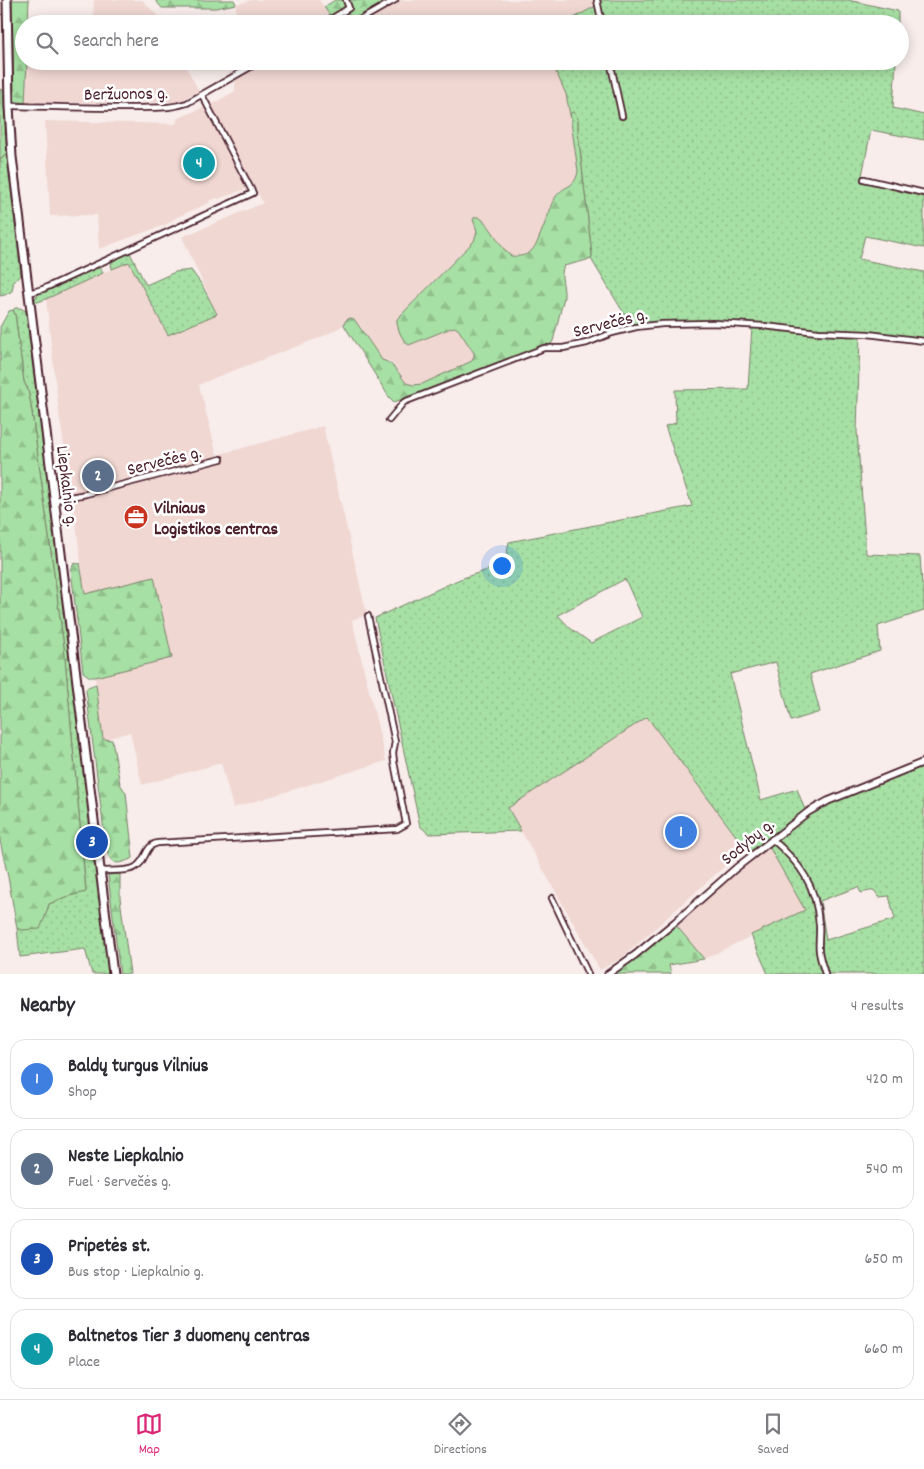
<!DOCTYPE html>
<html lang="en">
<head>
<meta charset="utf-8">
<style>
  :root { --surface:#fff; --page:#f2f2f3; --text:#2b2b33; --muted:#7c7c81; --line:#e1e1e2; --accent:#db2777 }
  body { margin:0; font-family:Dekko,sans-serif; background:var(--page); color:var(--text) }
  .you { position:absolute; left:501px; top:565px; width:18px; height:18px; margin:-12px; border:4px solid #fff; border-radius:50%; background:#1a73e8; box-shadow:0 0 0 8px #1a73e833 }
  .badge { display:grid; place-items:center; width:32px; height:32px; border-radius:50%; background:var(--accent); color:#fff; font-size:16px; font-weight:700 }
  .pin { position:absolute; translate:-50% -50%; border:2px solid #fff; box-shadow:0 1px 5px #0006 }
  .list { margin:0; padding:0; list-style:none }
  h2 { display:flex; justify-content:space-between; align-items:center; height:65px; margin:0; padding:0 20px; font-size:21px }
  h2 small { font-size:16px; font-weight:400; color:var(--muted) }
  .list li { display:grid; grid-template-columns:32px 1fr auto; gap:15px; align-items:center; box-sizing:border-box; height:80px; margin:0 10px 10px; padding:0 10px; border:1px solid var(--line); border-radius:15px }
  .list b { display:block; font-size:19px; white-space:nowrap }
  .list p { margin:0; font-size:16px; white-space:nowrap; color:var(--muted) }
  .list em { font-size:16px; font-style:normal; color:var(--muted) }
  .icon { flex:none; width:28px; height:28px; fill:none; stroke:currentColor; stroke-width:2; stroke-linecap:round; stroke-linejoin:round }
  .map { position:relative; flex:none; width:924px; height:974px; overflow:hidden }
  .search { position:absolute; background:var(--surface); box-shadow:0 2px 12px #0003; left:15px; right:15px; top:15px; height:55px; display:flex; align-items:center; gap:12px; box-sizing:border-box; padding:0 18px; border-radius:28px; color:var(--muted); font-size:19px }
  .sheet { height:425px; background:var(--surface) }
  nav { display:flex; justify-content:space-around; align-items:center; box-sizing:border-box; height:70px; border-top:1px solid var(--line); background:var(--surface); font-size:14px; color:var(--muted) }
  nav a { display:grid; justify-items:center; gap:2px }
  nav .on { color:var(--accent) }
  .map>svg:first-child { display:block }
  .built { fill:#f0d7d2 }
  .grass { fill:url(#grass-dots); stroke:#788068; fill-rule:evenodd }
  .forest { fill:url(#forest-firs); stroke:#788068 }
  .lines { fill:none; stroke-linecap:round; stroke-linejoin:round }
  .minor-casing { stroke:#4a1f2b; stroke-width:8 }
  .secondary-casing { stroke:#4a1f2b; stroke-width:9 }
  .trunk-casing { stroke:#4a1f2b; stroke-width:11 }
  .minor { stroke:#fff; stroke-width:4.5 }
  .secondary { stroke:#fff; stroke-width:5.5 }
  .trunk { stroke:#fff; stroke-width:7 }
  .labels { text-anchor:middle; stroke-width:5; stroke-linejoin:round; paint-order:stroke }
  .street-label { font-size:18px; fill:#4a1f2b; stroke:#fff }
  .poi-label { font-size:18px; font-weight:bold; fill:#4a1f2b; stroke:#fff; text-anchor:start }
</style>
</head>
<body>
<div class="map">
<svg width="924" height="974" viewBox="0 0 924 974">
  <defs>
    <pattern id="grass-dots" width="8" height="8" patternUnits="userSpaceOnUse" patternTransform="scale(1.25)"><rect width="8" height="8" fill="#a7e0a4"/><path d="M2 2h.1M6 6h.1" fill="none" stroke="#91c08d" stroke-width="1.8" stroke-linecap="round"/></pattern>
    <pattern id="forest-firs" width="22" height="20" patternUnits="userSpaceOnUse" patternTransform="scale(1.25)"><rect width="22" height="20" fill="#a7e0a4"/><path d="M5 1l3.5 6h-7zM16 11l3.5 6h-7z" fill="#91c08d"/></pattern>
  </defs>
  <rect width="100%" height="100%" fill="#f8edeb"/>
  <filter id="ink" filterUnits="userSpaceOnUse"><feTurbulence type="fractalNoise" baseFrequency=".02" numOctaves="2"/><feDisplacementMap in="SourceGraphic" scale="10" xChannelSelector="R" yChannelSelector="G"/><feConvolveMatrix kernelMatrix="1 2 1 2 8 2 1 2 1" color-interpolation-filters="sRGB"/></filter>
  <g filter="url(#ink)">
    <!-- built -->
    <path class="built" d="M 94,0 L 142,0 L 158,16 L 162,24 L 28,24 L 29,22 L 93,23 Z
      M 253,0 L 319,0 L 336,24 L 236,24 L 236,4 Z
      M 388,0 L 600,0 L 601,3 L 563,24 L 344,24 Z
      M 27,61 L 183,61 L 199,91 L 178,102 L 25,103 Z
      M 235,61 L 551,61 L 566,94 L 578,171 L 575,182 L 570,186 L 559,191 L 555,198 L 537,243 L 533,250 L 526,256 L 511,256 L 504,250 L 501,243 L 475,226 L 477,231 L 474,241 L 397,319 L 409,345 L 451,328 L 454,327 L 458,329 L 474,353 L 474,356 L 472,361 L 422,384 L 413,385 L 406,383 L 394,365 L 388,361 L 382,360 L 360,326 L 346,320 L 344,325 L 324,336 L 214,378 L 199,385 L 217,455 L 323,426 L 367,615 L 352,620 L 386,761 L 233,808 L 221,763 L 142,785 L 130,732 L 103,740 L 95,677 L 172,657 L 85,594 L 72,493 L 59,414 L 46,299 L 129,261 L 168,335 L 217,314 L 182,237 L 263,203 L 211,105 L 235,91 Z
      M 204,107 L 246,189 L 218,199 L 217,198 L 209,201 L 209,203 L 177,217 L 167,224 L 99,249 L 97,215 L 50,216 L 45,121 L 176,124 L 177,119 Z
      M 647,717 L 745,848 L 623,957 L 600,970 L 508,808 Z
      M 768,845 L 805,910 L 704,959 L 675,924 Z"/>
    <!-- grass -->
    <path class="grass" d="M 600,0 L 848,0 L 898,11 L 898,24 L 563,24 L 601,3 Z
      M 551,61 L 896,61 L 893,108 L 924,115 L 924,140 L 871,130 L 861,181 L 924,197 L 924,248 L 865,236 L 859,259 L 924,272 L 924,338 L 860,332 L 812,329 L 748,322 L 714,321 L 676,322 L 631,325 L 591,259 L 592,256 L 578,132 L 578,120 L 572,113 L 570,115 L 566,94 Z
      M 7,154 L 21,276 L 14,280 L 12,291 L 5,295 L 0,296 L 0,162 L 1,159 Z
      M 130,253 L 146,285 L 175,272 L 191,270 L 202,285 L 217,314 L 168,335 L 129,262 L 112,269 L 111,263 L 114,259 Z
      M 95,268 L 101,268 L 103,273 L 46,299 L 35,303 L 35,298 L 39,294 Z
      M 15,308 L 20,308 L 26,311 L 110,974 L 92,974 L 85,949 L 20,957 L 17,928 L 21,930 L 45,917 L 49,904 L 65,897 L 86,891 L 64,647 L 31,405 L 28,390 L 24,382 L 15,314 L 13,310 Z
      M 752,327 L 860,335 L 857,431 L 866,554 L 920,556 L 922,585 L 924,585 L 924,611 L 878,626 L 880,651 L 810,674 L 820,712 L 791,721 L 776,662 L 730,674 L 761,800 L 797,789 L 805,810 L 755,848 L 748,852 L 647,717 L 508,808 L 521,831 L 429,834 L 420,826 L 375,618 L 460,579 L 505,564 L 509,542 L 692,506 L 665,426 L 676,423 L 675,390 L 748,389 ZM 625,579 L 642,617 L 591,643 L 570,628 L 558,615 Z
      M 924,765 L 924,974 L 768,974 L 751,935 L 805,910 L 768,845 L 815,811 L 835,801 ZM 858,887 L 861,893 L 874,890 L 879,897 L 889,896 L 895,919 L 826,940 L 820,901 Z"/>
    <!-- forest -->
    <path class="forest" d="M 12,0 L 29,0 L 28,24 L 24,24 L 24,61 L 27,61 L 25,103 L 14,101 Z
      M 155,0 L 234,0 L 236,4 L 216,8 L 162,8 Z
      M 335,0 L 388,0 L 344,24 L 336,24 L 324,7 Z
      M 0,89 L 3,90 L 7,154 L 1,159 L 0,162 Z
      M 572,112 L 575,113 L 578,120 L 578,132 L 592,256 L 591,259 L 564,266 C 559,276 565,286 564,297 L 553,341 L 551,344 L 394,402 L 389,397 L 344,325 L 346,320 L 350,318 L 354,319 L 382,360 C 394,363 399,374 406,383 L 413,385 L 422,384 L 472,361 L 474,356 L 474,353 L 458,329 L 454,327 L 451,328 L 409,345 C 402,341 396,326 397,319 L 474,241 L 477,231 L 473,219 L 475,217 L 479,217 C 494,228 498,246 511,256 C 524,257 530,255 537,243 L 555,198 C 563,184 575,190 578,171 L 570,115 Z
      M 13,310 L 15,314 L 24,382 L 28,390 L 31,405 L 64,647 L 86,892 L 65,897 L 49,904 L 45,917 L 40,929 L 21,930 L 17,928 L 8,877 L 0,841 L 0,327 L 9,311 Z
      M 74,563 L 79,564 L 80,563 L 85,594 L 154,577 L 172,658 L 95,677 L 90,677 L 83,672 L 71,570 Z
      M 96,684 L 103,739 L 112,740 L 120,784 L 126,793 L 133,858 C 117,865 111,867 106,847 L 86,690 L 88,687 Z
      M 120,874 L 120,898 L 130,974 L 120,974 L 108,875 Z
      M 675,924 L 704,959 L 669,965 L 671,974 L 614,974 L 636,958 Z"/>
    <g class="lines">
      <defs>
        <path id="minor" d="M 597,0 L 602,24
          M 323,24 L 349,8 L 346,0
          M 353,24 L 395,0
          M 610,61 L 622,116
          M 9,106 C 51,107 92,108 134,108 C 152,107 170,109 187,103 L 261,61
          M 864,179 L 924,193
          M 29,293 L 43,289 L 253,193 L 202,95
          M 389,420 L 404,402 L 544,348 L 563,348 L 587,343 L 612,333 L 636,327 L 662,324 L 713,323 L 764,326 L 818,332 L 868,334 L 924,341
          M 55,500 L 86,494 L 221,459
          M 772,839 C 801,864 816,885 819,924 C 820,933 818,942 819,951 C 820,959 823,967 825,974
          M 101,871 C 111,870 125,872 134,868 C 147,862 144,845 158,843 L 397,829 L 406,824 L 394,762 L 393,753 L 395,742 L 368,616
          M 552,898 L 588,974"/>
        <path id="secondary" d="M 608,974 L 635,955 L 675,922 L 736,868 L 808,812 L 828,801 L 924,762"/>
        <path id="trunk" d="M 7,0 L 9,106 L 12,157 L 113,974"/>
      </defs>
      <!-- minor casing -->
      <use href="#minor" class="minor-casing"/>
      <!-- secondary casing -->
      <use href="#secondary" class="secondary-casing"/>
      <!-- trunk casing -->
      <use href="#trunk" class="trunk-casing"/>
      <!-- minor -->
      <use href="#minor" class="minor"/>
      <!-- secondary -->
      <use href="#secondary" class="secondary"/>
      <!-- trunk -->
      <use href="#trunk" class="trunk"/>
    </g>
  </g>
  <!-- icons -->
  <defs>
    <symbol id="office-disc" viewBox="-11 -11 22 22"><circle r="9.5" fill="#c8321e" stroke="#fff"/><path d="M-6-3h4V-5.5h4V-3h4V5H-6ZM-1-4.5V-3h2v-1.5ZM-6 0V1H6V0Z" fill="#fff"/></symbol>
  </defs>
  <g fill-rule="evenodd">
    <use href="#office-disc" x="122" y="503" width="28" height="28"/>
  </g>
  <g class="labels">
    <!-- street labels -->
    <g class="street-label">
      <text transform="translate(126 93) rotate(-1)" y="6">Beržuonos g.</text>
      <text transform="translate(610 322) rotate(-14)" y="6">Servečės g.</text>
      <text transform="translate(164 460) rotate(-14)" y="6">Servečės g.</text>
      <text transform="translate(68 486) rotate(83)" y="6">Liepkalnio g.</text>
      <text transform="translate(747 841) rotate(-39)" y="6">Sodybų g.</text>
    </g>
    <!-- poi labels -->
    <g class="poi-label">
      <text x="154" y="513">Vilniaus<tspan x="154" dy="21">Logistikos centras</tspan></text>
    </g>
  </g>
</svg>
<div class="you"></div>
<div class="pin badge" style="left:681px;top:832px;background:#3f7fe0">1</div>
<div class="pin badge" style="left:98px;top:476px;background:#5c6f8a">2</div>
<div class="pin badge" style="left:92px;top:842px;background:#1a4fb4">3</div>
<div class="pin badge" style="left:199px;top:163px;background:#0f9aa8">4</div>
<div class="search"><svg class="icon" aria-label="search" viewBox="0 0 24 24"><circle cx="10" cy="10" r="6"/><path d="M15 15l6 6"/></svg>Search here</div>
</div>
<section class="sheet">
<h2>Nearby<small>4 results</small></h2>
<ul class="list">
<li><span class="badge" style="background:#3f7fe0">1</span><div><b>Baldų turgus Vilnius</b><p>Shop</p></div><em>420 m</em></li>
<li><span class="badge" style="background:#5c6f8a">2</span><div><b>Neste Liepkalnio</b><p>Fuel · Servečės g.</p></div><em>540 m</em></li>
<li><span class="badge" style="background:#1a4fb4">3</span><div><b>Pripetės st.</b><p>Bus stop · Liepkalnio g.</p></div><em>650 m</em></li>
<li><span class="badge" style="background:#0f9aa8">4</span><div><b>Baltnetos Tier 3 duomenų centras</b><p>Place</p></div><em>660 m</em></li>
</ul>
</section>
<nav>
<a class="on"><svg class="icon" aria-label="map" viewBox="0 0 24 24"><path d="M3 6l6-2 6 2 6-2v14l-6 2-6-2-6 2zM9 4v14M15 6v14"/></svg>Map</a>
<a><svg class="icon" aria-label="directions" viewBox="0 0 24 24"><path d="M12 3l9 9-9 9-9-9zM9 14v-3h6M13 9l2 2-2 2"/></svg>Directions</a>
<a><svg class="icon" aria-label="saved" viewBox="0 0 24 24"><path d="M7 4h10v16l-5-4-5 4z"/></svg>Saved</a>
</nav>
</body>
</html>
